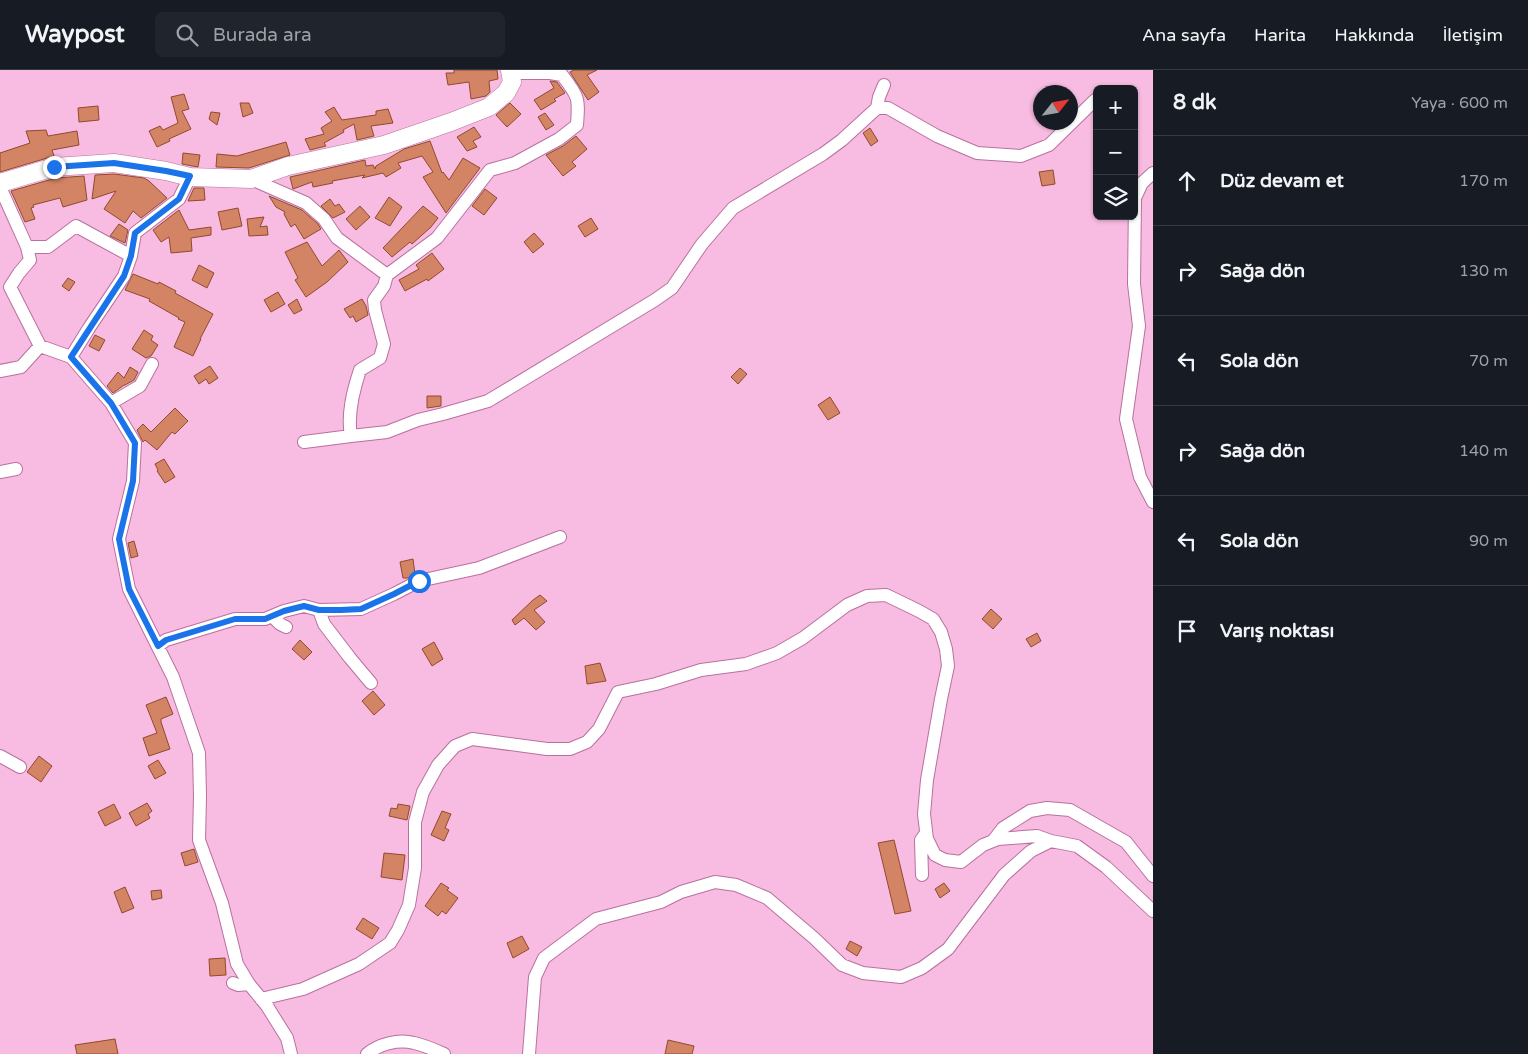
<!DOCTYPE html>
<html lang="tr">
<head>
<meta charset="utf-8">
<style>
  :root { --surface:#171b24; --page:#20242c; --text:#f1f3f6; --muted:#9ea1a6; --line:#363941 }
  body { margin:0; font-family:"Varela Round",sans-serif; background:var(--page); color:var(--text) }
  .controls { position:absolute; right:15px; top:15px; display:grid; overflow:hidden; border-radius:8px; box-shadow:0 1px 4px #0004 }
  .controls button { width:45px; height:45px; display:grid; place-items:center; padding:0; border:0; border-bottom:1px solid var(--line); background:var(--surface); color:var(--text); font:25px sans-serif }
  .compass { position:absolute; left:1033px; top:15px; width:45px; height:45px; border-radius:50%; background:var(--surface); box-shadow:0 1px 4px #0004; rotate:59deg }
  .stop { position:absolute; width:15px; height:15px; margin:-11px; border:4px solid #1a73e8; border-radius:50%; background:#fff }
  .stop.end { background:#1a73e8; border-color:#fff; box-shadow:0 1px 5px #0008 }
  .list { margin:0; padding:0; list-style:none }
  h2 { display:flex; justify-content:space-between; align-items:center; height:65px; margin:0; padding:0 20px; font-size:21px }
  h2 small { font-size:16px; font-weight:400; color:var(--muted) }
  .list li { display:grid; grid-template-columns:32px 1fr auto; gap:15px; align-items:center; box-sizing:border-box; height:90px; padding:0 20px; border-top:1px solid var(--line) }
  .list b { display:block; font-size:19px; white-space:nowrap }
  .list em { font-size:16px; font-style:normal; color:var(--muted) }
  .icon { flex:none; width:28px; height:28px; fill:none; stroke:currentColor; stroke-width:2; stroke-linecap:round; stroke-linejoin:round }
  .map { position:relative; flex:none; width:1153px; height:984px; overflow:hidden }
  header { display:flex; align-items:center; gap:30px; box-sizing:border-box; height:70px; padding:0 25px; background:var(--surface); border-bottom:1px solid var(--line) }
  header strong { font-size:24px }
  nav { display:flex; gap:28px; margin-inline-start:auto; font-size:18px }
  .search { width:350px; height:45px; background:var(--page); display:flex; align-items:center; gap:12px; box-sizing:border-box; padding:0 18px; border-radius:8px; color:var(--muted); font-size:19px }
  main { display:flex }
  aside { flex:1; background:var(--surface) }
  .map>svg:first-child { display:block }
  .building { fill:#d38465; stroke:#92492c }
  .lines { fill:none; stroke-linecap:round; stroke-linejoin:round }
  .minor-casing { stroke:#b8719e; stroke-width:14 }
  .secondary-casing { stroke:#b8719e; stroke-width:19 }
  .minor { stroke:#fff; stroke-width:12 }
  .secondary { stroke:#fff; stroke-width:18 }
  .route { stroke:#1a73e8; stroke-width:6 }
</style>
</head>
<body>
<header>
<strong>Waypost</strong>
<div class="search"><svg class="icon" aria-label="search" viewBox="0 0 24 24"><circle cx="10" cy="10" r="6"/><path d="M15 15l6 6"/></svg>Burada ara</div>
<nav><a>Ana sayfa</a><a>Harita</a><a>Hakkında</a><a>İletişim</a></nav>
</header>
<main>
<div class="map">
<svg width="1153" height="984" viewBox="0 0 1153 984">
  <rect width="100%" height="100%" fill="#f8bbe1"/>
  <!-- building -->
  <path class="building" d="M 454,0 L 497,0 L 498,9 L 489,11 L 490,22 L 486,26 L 471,29 L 469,12 L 448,15 L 446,3 L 454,3 Z
    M 574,0 L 597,0 L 587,5 L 599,22 L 588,30 L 570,2 Z
    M 550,11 L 557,12 L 565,23 L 554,29 L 556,31 L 541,40 L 534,30 L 554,18 Z
    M 184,24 L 189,39 L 182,41 L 191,59 L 169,69 L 170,71 L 157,77 L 149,61 L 160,56 L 163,60 L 178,53 L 171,27 Z
    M 240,33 L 249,33 L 253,43 L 243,47 Z
    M 510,33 L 521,44 L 507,57 L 496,45 Z
    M 98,36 L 99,50 L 79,52 L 78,38 Z
    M 334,37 L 342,50 L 376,45 L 376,41 L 388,39 L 393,53 L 371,56 L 374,66 L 357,70 L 354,54 L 343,60 L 344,62 L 324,73 L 326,76 L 310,80 L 305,69 L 324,64 L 321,58 L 332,51 L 325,42 Z
    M 211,42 L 220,43 L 217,55 L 209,49 Z
    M 545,43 L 554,55 L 546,60 L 538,47 Z
    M 474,57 L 481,67 L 473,71 L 477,77 L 467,81 L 457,67 Z
    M 870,58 L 878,71 L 871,76 L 863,63 Z
    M 46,60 L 48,66 L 77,61 L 79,75 L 52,80 L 54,86 L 0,102 L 0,83 L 30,73 L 26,61 Z
    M 576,66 L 587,79 L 572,92 L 576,96 L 563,106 L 546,85 L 563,76 Z
    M 430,71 L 442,103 L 443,102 L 449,110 L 463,88 L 480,98 L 446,143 L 423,107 L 433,102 L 422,86 L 398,93 L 401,98 L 386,107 L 383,103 L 362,108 L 365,105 L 332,111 L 333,113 L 313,117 L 312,112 L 293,119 L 290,107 L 365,90 L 366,96 L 373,95 L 375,99 L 376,96 L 404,79 Z
    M 286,72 L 290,85 L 249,98 L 216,97 L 217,84 L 237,86 Z
    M 183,83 L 200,85 L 198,97 L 182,94 Z
    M 1053,100 L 1055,114 L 1042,116 L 1039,102 Z
    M 114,104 L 144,108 L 149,111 L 167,128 L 141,148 L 133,141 L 125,153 L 104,139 L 116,121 L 92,129 L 95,105 Z
    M 84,106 L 87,130 L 63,137 L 60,128 L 33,135 L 34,137 L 31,138 L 35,149 L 25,152 L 11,121 L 56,108 Z
    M 194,118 L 204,118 L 205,130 L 188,131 Z
    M 485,119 L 497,128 L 484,145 L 472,136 Z
    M 269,126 L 302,140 L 318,154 L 321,159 L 304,169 L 295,154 L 291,157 L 284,144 L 285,142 L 276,137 Z
    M 389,127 L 402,137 L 390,156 L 375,148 Z
    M 330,129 L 335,136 L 339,134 L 345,142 L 333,148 L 321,136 Z
    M 360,136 L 370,147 L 356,160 L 346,149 Z
    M 423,136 L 438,148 L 431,157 L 412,174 L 410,172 L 392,187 L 383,178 Z
    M 238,138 L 242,156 L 222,160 L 218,142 Z
    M 179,140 L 189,160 L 211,157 L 211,165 L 191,168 L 192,181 L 171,183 L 169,167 L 161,172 L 153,160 Z
    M 264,147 L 260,157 L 267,156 L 268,165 L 249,166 L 247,149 Z
    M 591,148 L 598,159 L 585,167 L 578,156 Z
    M 119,154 L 128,160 L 125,173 L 110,166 Z
    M 534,163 L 544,174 L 533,183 L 524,172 Z
    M 307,172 L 322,196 L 339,180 L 348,192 L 327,212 L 306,227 L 295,210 L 298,208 L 285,182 Z
    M 432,183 L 444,199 L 428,211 L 427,209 L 405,221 L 399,210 L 419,199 L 416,195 Z
    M 199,195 L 214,203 L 207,218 L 192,210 Z
    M 133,204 L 158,214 L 159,212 L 176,221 L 175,223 L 213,244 L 200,269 L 201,269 L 193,286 L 174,277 L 185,252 L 178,249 L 179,248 L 149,231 L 150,229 L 125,220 Z
    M 68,208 L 75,212 L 69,221 L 62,216 Z
    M 278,222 L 285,234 L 271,242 L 264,230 Z
    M 297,229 L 302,240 L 294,244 L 288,235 Z
    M 362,229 L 366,236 L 368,245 L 356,252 L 353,246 L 350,248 L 344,239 Z
    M 144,260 L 153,266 L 151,270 L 158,275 L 151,286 L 146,288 L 132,279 Z
    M 95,265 L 105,270 L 99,281 L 89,276 Z
    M 210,296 L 218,308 L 209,314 L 206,309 L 199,314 L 194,306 Z
    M 130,297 L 138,302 L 134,310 L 125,315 L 124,315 L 113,323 L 107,316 L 118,302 L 124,308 Z
    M 740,298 L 747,304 L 738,314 L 731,307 Z
    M 427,326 L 441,326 L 441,336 L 427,338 Z
    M 830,327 L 840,343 L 828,350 L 818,335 Z
    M 175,338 L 188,351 L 175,364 L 172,362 L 157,380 L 145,370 L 143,372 L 137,360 L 143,354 L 151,362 Z
    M 164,389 L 175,407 L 165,413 L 157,401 L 158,400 L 155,394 Z
    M 134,471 L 138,486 L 131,488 L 128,473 Z
    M 413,489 L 415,504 L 408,508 L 403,508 L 400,492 Z
    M 540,525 L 547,531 L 534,540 L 545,552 L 536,560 L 524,548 L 515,555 L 512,550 L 533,530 Z
    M 991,539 L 1002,549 L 993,559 L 982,549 Z
    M 1037,563 L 1041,571 L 1031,577 L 1026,569 Z
    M 300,570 L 312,582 L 304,590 L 292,579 Z
    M 434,572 L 443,589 L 432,596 L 422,579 Z
    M 600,593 L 606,611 L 587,614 L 585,596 Z
    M 373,621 L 385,635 L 374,645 L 362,631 Z
    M 166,627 L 173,644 L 161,649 L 161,652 L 170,679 L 149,686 L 143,668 L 157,663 L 146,635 Z
    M 39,686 L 52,696 L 41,712 L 27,702 Z
    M 158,690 L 166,703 L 155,709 L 148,696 Z
    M 147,733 L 152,741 L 148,744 L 150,748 L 136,756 L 129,743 Z
    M 114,734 L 121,748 L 105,756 L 98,742 Z
    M 398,734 L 410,736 L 407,750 L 389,746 L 391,738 L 397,739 Z
    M 442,741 L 451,744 L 445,758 L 449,760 L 444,771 L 431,765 Z
    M 894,770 L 911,841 L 895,844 L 878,773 Z
    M 194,779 L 198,792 L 185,796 L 181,783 Z
    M 384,783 L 405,785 L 402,810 L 381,807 Z
    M 441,813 L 449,818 L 447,820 L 458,828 L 446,844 L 442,841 L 438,846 L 425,836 Z
    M 944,813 L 950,821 L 940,828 L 935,819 Z
    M 125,817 L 134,838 L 122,843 L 114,822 Z
    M 161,820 L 162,828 L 152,830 L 151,821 Z
    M 363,848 L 379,858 L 372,869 L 356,859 Z
    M 522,866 L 529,879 L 513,888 L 507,873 Z
    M 850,871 L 862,877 L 857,886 L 846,879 Z
    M 225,888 L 226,905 L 210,906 L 209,889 Z
    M 115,969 L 118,984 L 77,984 L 75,975 Z
    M 668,970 L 694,976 L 692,984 L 665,984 Z"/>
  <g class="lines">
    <defs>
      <path id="minor" d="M 877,38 L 879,27 L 884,15
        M 1153,103 L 1142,113 L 1135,128 L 1134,214 L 1139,256 L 1126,349 L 1140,407 L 1153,432
        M 190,107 L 179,129 L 135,163 L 131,186 L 124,206 L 89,258 L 71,287 L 111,333 L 135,373 L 133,411 L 119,469 L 129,519 L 173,607 L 199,683 L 200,726 L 199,770 L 222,833 L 237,894 L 249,914 L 267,936 L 287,968 L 291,984
        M 251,109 L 306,133 L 324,149 L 337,168 L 387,205 L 437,168 L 490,100 L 515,93 L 559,69 L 577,55 C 579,28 579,27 562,5 L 550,3 L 510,3
        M 0,117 L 27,177 L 30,190 L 19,203 L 10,217 L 40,276 L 21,297 L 0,301
        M 27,177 L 48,177 L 76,156 L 131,186
        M 40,276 L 71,287
        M 111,333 L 140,316 L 152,294
        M 351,366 L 387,362 L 418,350 L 443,344 L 488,331 L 655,230 L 672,218 L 702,174 L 733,138 L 823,84 L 842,70 L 877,38 L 888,38 L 937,66 L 977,83 L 1021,86 L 1049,75 L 1095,30
        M 304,372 L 351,366 C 347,344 353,321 360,300 L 380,288 L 384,274 L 375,240 L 374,230 L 384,216 L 387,205
        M 0,402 L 16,399
        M 319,540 L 361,539 L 394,524 L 419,511 L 479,498 L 560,467
        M 272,546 L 280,554 L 286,557
        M 158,576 L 166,570 L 235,549 L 265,549 L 284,541 L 304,536 L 319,540 L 324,554 L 350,588 L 371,613
        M 0,686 L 20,697
        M 993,771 L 1003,758 L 1030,741 L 1047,738 L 1070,740 L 1126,772 L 1153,806
        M 922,805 L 921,770 L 926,763
        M 233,913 L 238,915 L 249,914
        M 261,929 L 303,919 L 359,894 L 390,873 L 398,860 L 409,835 L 415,798 L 415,752 L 423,722 L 438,695 L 455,676 L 472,669 L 547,679 L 570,679 L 587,672 L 599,659 L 618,622 L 656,614 L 701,600 L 746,594 L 777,583 L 803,568 L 847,535 L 867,526 L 886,525 L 919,541 L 933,549 L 941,562 L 946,579 L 948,596 L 941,629 L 927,710 L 924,744 L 927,769 L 935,785 L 945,790 L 961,792 L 983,775 L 998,769 L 1037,766 L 1051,771
        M 367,984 C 379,974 398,969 414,973 C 424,975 435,980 444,984
        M 529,984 L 535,907 L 544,888 L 596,849 L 661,832 L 681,822 L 715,812 L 736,815 L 767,828 L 814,868 L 842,895 L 863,903 L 901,907 L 922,898 L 948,879 L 1004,805 L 1031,781 L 1051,771 L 1077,776 L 1106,797 L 1153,841"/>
      <path id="secondary" d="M 0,113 L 54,97 L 114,93 L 166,101 L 190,107 L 251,109 L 288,96 L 384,75 L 451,52 L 489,37 L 506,23 L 512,12 L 510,0"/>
    </defs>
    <!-- minor casing -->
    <use href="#minor" class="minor-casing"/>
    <!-- secondary casing -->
    <use href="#secondary" class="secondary-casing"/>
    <!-- minor -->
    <use href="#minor" class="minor"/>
    <!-- secondary -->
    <use href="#secondary" class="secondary"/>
  </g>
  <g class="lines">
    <!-- route -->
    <path class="route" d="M 54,97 L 114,93 L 166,101 L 190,106 L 179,129 L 135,163 L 131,186 L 124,206 L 71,287 L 111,333 L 135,373 L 133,411 L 119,469 L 129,519 L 158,576 L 166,570 L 235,549 L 265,549 L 284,541 L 304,536 L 319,540 L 341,540 L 361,539 L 394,524 L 419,511"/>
  </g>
</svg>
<div class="controls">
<button>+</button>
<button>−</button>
<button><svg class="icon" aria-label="layers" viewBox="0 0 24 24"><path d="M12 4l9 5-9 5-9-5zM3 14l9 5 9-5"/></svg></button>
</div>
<svg class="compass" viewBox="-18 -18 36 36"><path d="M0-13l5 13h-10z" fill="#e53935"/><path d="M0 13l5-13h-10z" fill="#9ea1a6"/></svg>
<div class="stop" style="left:419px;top:511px"></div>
<div class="stop end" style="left:54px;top:97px"></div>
</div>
<aside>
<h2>8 dk<small>Yaya · 600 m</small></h2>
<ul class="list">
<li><svg class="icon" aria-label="ahead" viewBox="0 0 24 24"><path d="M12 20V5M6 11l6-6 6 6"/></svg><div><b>Düz devam et</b></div><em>170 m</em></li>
<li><svg class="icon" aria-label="right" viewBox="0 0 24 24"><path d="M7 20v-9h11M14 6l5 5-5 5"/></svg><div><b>Sağa dön</b></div><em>130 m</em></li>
<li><svg class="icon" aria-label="left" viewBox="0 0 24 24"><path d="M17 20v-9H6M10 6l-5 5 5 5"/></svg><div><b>Sola dön</b></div><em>70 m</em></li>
<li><svg class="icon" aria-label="right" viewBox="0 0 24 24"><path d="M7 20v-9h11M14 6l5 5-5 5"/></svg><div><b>Sağa dön</b></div><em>140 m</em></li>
<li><svg class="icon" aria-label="left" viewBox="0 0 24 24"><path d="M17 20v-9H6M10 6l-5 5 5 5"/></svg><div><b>Sola dön</b></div><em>90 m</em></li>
<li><svg class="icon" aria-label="arrive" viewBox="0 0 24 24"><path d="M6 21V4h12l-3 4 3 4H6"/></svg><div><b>Varış noktası</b></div></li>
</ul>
</aside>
</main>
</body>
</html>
